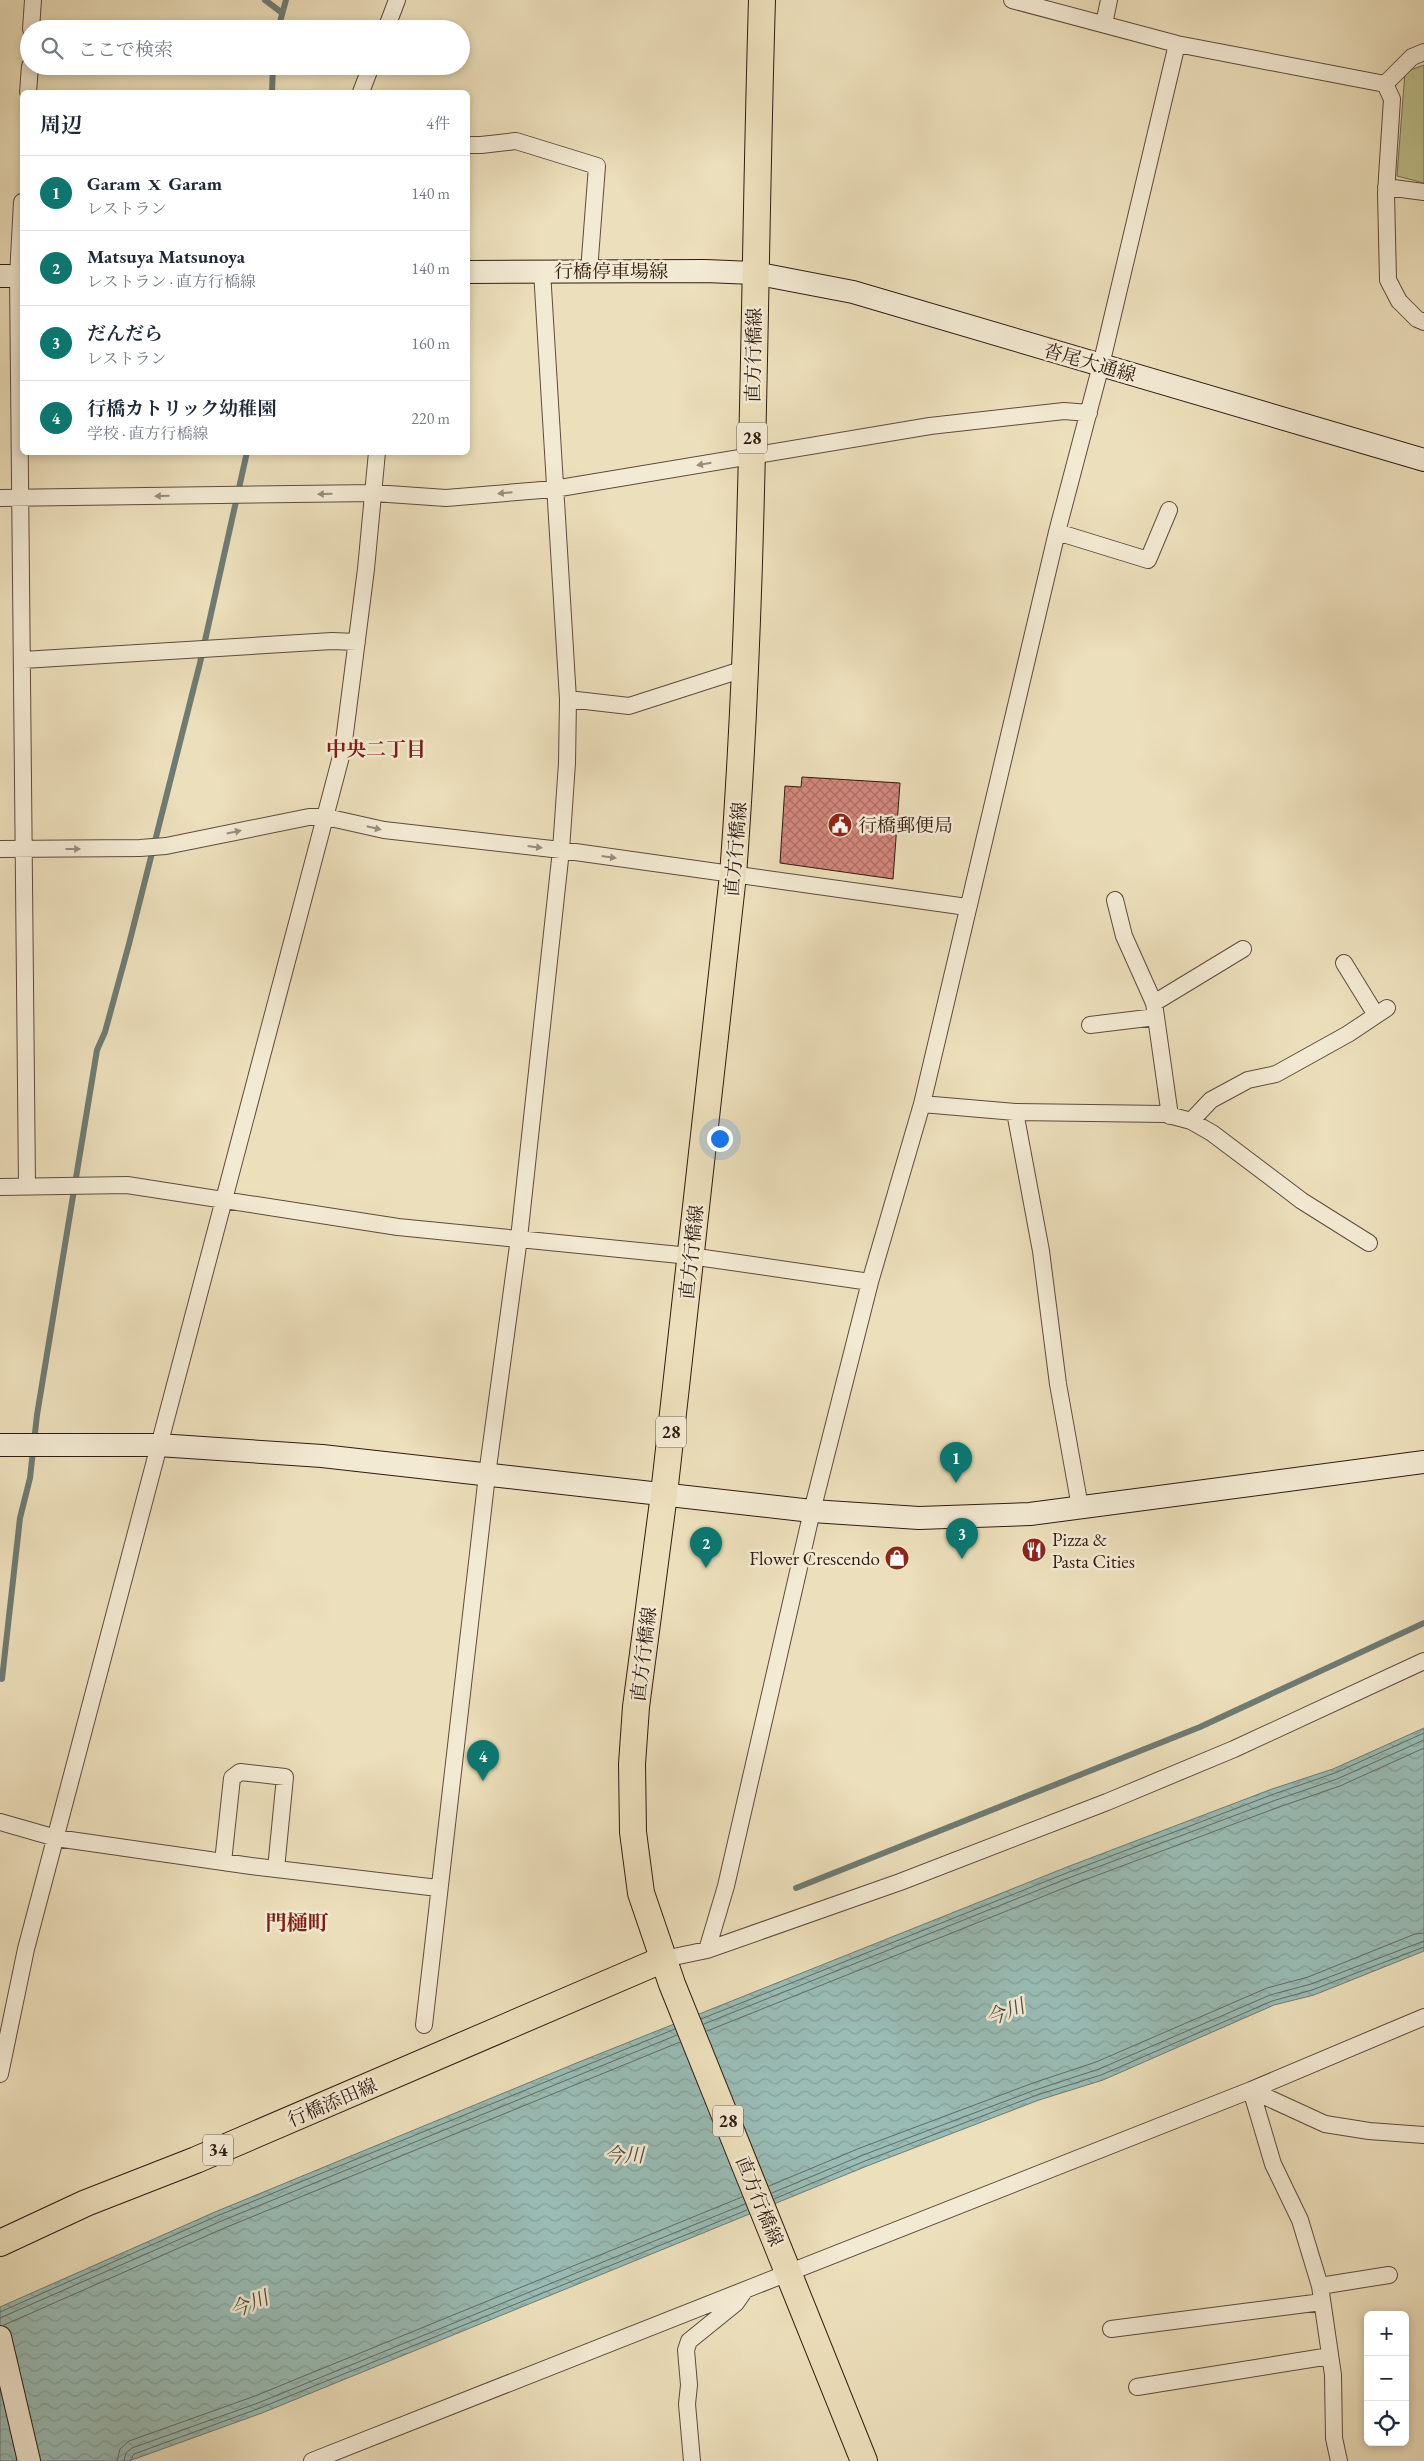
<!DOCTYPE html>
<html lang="ja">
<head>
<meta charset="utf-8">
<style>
  :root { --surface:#fff; --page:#f2f2f3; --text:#1f2937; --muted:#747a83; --line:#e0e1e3; --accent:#0f766e }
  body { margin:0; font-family:"EB Garamond","Noto Serif JP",serif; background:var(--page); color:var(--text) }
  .controls { position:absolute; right:15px; bottom:15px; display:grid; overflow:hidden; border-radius:8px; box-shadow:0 2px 8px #0003 }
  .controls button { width:45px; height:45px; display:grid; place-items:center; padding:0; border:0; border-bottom:1px solid var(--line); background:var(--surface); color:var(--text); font:25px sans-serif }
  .you { position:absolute; left:719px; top:1138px; width:18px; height:18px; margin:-12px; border:4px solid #fff; border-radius:50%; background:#1a73e8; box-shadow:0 0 0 8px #1a73e833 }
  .badge { display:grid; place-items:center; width:32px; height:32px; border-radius:50%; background:var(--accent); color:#fff; font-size:16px; font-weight:700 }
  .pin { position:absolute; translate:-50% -41px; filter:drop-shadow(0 1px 2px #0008) }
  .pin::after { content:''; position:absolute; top:26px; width:18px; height:15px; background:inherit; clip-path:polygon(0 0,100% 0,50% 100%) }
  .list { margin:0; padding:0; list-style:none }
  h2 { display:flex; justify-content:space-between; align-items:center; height:65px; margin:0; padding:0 20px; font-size:21px }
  h2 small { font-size:16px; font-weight:400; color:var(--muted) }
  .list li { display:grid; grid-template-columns:32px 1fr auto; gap:15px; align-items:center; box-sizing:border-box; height:75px; padding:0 20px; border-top:1px solid var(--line) }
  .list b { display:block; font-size:19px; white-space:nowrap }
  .list p { margin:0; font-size:16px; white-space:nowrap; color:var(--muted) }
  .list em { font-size:16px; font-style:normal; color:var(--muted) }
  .icon { flex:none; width:28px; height:28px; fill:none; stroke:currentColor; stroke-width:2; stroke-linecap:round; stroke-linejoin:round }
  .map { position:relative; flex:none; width:1424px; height:2461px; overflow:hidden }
  .search { position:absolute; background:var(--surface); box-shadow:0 2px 8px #0003; left:20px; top:20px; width:450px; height:55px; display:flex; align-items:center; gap:12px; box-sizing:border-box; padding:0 18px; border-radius:28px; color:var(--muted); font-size:19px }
  .panel { position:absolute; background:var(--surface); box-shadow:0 2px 8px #0003; left:20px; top:90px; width:450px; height:365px; border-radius:8px }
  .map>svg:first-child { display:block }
  .green { fill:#bdc08c; stroke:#766d4e }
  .water { fill:url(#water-waves); stroke:#6f7b73 }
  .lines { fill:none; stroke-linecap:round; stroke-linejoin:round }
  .shore { stroke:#646b63; stroke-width:1 }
  .stream { stroke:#6f7b73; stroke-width:6 }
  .building { fill:url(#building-cross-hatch); stroke:#301a11 }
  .street-casing { stroke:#5f4b3c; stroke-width:18 }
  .secondary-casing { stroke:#301a11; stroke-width:24 }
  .primary-casing { stroke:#301a11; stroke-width:28 }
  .street { stroke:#f3ead3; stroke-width:16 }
  .secondary { stroke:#f3ead3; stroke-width:22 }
  .primary { stroke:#ecdfbb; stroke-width:26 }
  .oneway { fill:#9b8c7c }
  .labels { text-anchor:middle; stroke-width:5; stroke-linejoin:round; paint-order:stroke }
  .shield { fill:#f3ead3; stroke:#6a584b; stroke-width:1 }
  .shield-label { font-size:18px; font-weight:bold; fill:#301a11 }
  .street-label { font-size:19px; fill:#301a11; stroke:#f3ead3 }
  .poi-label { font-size:19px; fill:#301a11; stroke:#f3ead3; text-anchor:start }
  .neighbourhood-label { font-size:20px; font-weight:bold; fill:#7a1f14; stroke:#f3ead3 }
  .water-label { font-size:20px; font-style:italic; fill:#504b42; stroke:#f3ead3 }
  .quarter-label { font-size:21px; font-weight:bold; fill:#7a1f14; stroke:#f3ead3 }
</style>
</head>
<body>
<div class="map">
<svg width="1424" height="2461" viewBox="0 0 1424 2461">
  <defs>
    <pattern id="water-waves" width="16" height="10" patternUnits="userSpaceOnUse" patternTransform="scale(1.25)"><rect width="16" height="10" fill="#99bcb5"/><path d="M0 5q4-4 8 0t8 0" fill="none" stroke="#84a19b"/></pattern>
    <pattern id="building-cross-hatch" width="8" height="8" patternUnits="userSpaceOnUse" patternTransform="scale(1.25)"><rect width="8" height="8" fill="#d4887e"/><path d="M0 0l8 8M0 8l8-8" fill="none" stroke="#ac6e66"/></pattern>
  </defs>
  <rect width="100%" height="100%" fill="#ecdfbb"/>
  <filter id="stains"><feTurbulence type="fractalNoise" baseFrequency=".004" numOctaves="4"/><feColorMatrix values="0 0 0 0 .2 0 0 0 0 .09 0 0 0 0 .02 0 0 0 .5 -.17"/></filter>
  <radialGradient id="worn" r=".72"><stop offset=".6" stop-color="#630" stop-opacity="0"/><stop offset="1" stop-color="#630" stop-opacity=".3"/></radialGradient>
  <!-- green -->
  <path class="green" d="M 1424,65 L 1424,183 L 1397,176 L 1405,72 Z"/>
  <!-- water -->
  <path class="water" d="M 1424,1728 L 1424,1951 L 1314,1995 L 1274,2005 L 1103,2080 L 1039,2100 L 867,2166 L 262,2413 L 129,2461 L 0,2461 L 0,2307 L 215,2212 L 579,2062 L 1067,1867 L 1272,1789 L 1333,1769 Z"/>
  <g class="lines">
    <!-- shore -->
    <path class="shore" d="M 701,2019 L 1069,1872 L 1274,1794 L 1335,1773 L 1424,1733
      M 704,2024 L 1071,1877 L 1276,1800 L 1337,1779 L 1424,1740
      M 707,2031 L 1074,1884 L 1279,1807 L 1340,1786 L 1424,1748
      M 769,2186 L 860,2148 L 1033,2083 L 1096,2062 L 1267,1988 L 1308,1977 L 1415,1934 L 1424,1933
      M 772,2193 L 863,2155 L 1035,2090 L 1099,2069 L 1270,1995 L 1311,1984 L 1424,1941
      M 774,2199 L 865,2161 L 1037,2095 L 1101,2075 L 1272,2001 L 1312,1990 L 1424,1947
      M 0,2312 L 217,2216 L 675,2029
      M 0,2318 L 219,2222 L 677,2035
      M 4,2325 L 222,2229 L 680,2042
      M 117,2461 L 120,2449 L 129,2441 L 255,2396 L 742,2197
      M 124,2461 L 126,2453 L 132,2448 L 258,2403 L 745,2204
      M 130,2461 L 134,2454 L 260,2408 L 747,2210"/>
    <!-- stream -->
    <path class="stream" d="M 265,0 L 281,12
      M 278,29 L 286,0
      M 272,92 L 273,66
      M 2,1679 L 20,1518 L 30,1478 L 37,1415 L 97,1050 L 105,1032 L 129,944 L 200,663 L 247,452
      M 796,1888 L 1200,1727 L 1424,1623"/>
  </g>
  <!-- building -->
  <path class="building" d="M 802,777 L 900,783 L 893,879 L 780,863 L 785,786 L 801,787 Z"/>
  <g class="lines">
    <defs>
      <path id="street" d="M 1012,0 L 1177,44 L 1385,84
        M 1104,24 L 1109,0
        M 31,29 L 33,0
        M 386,29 L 397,0
        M 1385,84 L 1392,99 L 1386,193 L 1388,280 L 1399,301 L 1417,319 L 1424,322
        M 1385,84 L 1412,57 L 1424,52
        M 28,92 L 30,66
        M 361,92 L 371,66
        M 468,145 L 481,145 L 516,141 L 597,166 L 589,271
        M 1386,187 L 1424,192
        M 22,202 L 18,276 L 27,1186
        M 0,498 L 374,493 L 446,498 L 554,489 L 930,426 L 1064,411 L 1089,413
        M 1057,532 L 1148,560 L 1169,510
        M 23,660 L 332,641 L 357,642
        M 568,699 L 629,706 L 747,668
        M 0,849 L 140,848 L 166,846 L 309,817 L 326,817 L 384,830 L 561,850 L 967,907
        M 1115,900 L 1124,936 L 1154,1003
        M 1344,963 L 1376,1015
        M 1090,1025 L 1156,1017
        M 922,1104 L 1015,1112 L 1165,1114 L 1191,1121 L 1212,1133 L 1302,1201 L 1369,1243
        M 1015,1112 L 1041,1251 L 1058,1384 L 1080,1507
        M 1170,1116 L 1154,1003 L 1243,949
        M 1191,1121 L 1211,1100 L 1248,1080 L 1276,1074 L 1348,1034 L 1387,1008
        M 0,1187 L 127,1185 L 398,1227 L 690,1256 L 870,1282
        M 0,1822 L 56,1838 L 251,1866 L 438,1888
        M 223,1862 L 232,1778 L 240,1772 L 285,1777 L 276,1869
        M 707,1950 L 726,1886 L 812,1511 L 870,1282 L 922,1104 L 1057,532 L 1101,365 L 1177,44
        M 664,1959 L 707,1950 L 900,1882 L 1107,1802 L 1234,1749 L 1424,1661
        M 424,2025 L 487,1475 L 519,1238 L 561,850 L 567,763 L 568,699 L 542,271
        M 0,2074 L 26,1949 L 343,749 L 366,569 L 377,452
        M 1251,2090 L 1273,2164 L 1300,2220 L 1320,2286 L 1333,2375 L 1334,2438 L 1339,2461
        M 1251,2090 L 1325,2124 L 1369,2131 L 1424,2135
        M 1320,2286 L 1389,2275
        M 1111,2329 L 1322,2302
        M 1137,2387 L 1330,2356
        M 312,2461 L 1251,2090 L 1424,2017
        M 692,2461 L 687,2404 L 689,2385 L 686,2350 L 689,2341 L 736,2303 L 745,2290"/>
      <path id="secondary" d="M 468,272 L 705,271 L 754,273 L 853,292 L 1424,460
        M 0,276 L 22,276
        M 0,1445 L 158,1445 L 322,1456 L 812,1511 L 919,1518 L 1030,1514 L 1424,1462
        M 0,2337 L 29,2461"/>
      <path id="primary" d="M 762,0 C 753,292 755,584 733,875 L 664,1494 L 636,1707 L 632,1764 L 633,1832 L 641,1893 L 672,1984 L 864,2461
        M 0,2243 L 86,2203 L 196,2160 L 664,1959"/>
    </defs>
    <!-- street casing -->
    <use href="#street" class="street-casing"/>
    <!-- secondary casing -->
    <use href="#secondary" class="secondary-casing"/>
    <!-- primary casing -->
    <use href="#primary" class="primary-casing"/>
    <!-- street -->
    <use href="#street" class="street"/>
    <!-- secondary -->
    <use href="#secondary" class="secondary"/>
    <!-- primary -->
    <use href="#primary" class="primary"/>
  </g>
  <!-- one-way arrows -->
  <defs><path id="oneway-solid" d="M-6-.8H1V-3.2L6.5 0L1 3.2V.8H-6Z" transform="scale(1.25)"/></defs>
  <g class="oneway">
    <use href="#oneway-solid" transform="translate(704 464) rotate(170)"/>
    <use href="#oneway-solid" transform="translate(505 493) rotate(175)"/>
    <use href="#oneway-solid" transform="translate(325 494) rotate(179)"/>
    <use href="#oneway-solid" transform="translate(162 496) rotate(179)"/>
    <use href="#oneway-solid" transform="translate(374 828) rotate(13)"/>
    <use href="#oneway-solid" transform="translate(234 832) rotate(-12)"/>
    <use href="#oneway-solid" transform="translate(535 847) rotate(7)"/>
    <use href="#oneway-solid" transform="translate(73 849)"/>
    <use href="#oneway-solid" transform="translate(609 857) rotate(8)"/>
  </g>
  <!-- icons -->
  <defs>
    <symbol id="civic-disc" viewBox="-11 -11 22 22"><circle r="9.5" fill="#8f2418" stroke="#f3ead3"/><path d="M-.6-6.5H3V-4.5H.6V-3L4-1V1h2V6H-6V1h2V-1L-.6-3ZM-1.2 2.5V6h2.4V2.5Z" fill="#fff"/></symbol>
    <symbol id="restaurant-disc" viewBox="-11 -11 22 22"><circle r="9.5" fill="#8f2418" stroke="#f3ead3"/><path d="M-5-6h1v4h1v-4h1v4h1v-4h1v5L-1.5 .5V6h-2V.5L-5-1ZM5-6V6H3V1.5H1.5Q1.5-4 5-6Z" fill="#fff"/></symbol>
    <symbol id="shop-disc" viewBox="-11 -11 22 22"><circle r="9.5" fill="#8f2418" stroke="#f3ead3"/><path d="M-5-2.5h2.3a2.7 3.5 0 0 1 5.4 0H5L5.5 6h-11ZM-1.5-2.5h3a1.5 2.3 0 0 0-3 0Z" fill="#fff"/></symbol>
  </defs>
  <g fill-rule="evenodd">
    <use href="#civic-disc" x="826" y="811" width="28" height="28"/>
    <use href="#restaurant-disc" x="1020" y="1536" width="28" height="28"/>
    <use href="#shop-disc" x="883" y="1544" width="28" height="28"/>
  </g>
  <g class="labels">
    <!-- shield labels -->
    <g class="shield">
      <rect x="737" y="422.5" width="30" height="31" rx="4"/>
      <rect x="656" y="1416.5" width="30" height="31" rx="4"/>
      <rect x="713" y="2105.5" width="30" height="31" rx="4"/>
      <rect x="203" y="2134.5" width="30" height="31" rx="4"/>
    </g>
    <g class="shield-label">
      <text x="752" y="444">28</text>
      <text x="671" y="1438">28</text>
      <text x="728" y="2127">28</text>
      <text x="218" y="2156">34</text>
    </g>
    <!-- street labels -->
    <g class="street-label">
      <text x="611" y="278">行橋停車場線</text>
      <text transform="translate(753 355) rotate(-89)" y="7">直方行橋線</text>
      <text transform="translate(1090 362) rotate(16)" y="7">沓尾大通線</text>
      <text transform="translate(735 849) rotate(-85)" y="7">直方行橋線</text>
      <text transform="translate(691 1252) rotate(-84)" y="7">直方行橋線</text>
      <text transform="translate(643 1654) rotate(-83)" y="7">直方行橋線</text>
      <text transform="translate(332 2102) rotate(-23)" y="7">行橋添田線</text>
      <text transform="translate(760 2201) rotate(68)" y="7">直方行橋線</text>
    </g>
    <!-- poi labels -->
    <g class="poi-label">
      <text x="858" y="832">行橋郵便局</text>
      <text x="1052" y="1546">Pizza &amp;<tspan x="1052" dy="22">Pasta Cities</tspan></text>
      <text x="880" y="1565" text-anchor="end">Flower Crescendo</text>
    </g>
    <!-- neighbourhood labels -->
    <g class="neighbourhood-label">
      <text x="376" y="756">中央二丁目</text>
    </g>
    <!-- water labels -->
    <g class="water-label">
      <text transform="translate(1005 2012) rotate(-21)" y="7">今川</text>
      <text x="624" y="2162">今川</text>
      <text transform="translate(249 2304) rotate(-22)" y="7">今川</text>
    </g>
    <!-- quarter labels -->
    <g class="quarter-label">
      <text x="297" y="1930">門樋町</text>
    </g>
  </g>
  <rect width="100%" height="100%" filter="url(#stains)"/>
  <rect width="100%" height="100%" fill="url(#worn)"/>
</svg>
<div class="controls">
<button>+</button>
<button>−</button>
<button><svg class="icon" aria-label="locate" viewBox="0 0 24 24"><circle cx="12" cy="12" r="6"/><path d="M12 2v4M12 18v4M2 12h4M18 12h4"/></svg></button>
</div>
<div class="you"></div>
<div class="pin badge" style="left:956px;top:1483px">1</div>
<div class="pin badge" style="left:706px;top:1568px">2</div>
<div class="pin badge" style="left:962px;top:1559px">3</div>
<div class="pin badge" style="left:483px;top:1781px">4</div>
<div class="search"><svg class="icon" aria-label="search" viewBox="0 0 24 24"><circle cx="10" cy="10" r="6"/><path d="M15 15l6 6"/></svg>ここで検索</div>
<section class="panel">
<h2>周辺<small>4件</small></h2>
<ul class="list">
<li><span class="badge">1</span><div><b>Garam ｘ Garam</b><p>レストラン</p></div><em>140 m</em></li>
<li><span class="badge">2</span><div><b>Matsuya Matsunoya</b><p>レストラン · 直方行橋線</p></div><em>140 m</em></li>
<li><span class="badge">3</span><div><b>だんだら</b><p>レストラン</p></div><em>160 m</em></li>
<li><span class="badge">4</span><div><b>行橋カトリック幼稚園</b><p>学校 · 直方行橋線</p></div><em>220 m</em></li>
</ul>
</section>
</div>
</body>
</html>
